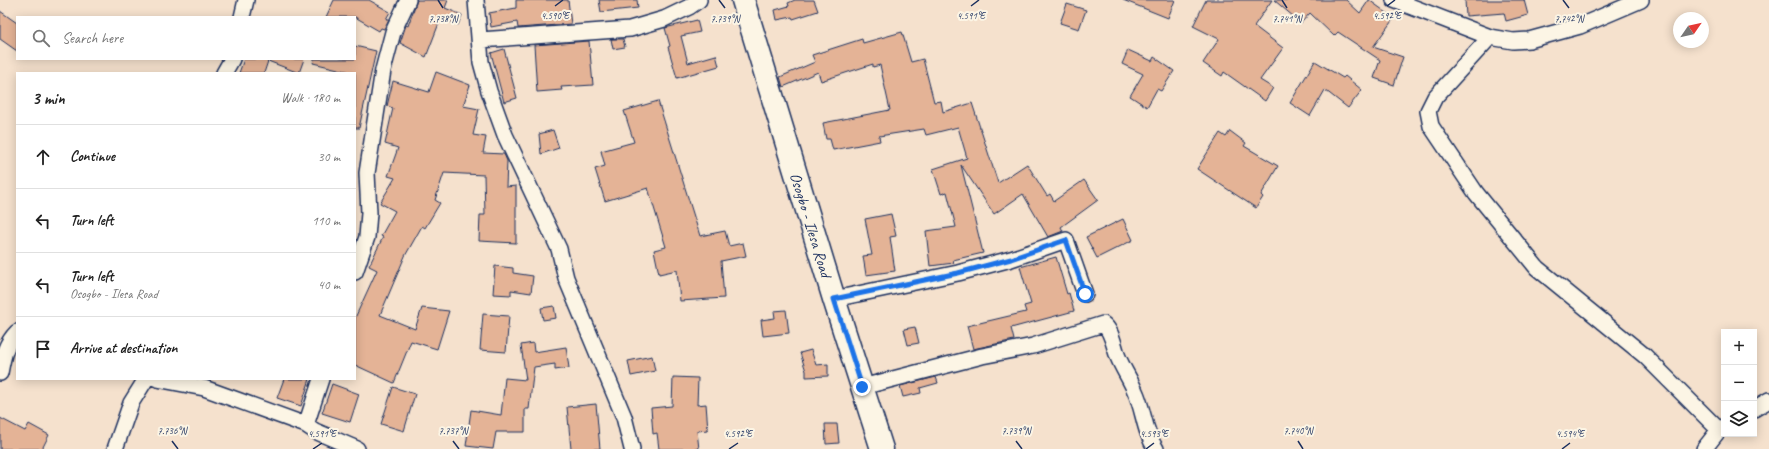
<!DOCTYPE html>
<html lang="en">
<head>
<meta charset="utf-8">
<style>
  :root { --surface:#fff; --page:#f6f6f6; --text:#222; --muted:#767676; --line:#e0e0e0 }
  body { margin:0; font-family:Caveat,sans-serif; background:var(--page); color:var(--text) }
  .controls { position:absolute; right:12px; bottom:12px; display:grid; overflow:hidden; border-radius:0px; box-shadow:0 2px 10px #0003 }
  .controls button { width:36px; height:36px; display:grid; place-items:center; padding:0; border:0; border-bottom:1px solid var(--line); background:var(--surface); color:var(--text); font:20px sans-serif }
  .compass { position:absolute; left:1673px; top:12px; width:36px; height:36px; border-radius:50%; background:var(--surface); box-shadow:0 2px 10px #0003; rotate:56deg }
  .stop { position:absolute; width:12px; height:12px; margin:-9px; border:3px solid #1a73e8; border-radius:50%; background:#fff }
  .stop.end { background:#1a73e8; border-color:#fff; box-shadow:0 1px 4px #0008 }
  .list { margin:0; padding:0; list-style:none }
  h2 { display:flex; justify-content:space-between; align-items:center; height:52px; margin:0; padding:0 16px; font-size:17px }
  h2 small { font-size:13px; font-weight:400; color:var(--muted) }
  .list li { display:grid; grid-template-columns:26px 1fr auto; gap:12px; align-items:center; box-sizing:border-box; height:64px; padding:0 16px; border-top:1px solid var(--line) }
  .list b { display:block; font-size:15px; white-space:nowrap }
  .list p { margin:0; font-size:13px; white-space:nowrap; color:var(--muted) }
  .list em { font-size:13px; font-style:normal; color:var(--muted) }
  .icon { flex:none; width:22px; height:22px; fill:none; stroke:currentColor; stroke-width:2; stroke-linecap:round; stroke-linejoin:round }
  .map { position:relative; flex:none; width:1769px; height:449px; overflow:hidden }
  .search { position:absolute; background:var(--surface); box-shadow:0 2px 10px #0003; left:16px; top:16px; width:340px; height:44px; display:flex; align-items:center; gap:10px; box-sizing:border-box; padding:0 14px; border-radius:0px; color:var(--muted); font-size:15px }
  .panel { position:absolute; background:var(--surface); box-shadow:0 2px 10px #0003; left:16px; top:72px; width:340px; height:308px; border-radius:0px }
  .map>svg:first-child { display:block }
  .building { fill:#e4b396; stroke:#1b2f5e }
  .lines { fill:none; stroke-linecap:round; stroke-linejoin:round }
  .street-casing { stroke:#1b2f5e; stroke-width:18 }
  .primary-casing { stroke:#1b2f5e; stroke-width:25 }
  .street { stroke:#fcf5e5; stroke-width:15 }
  .primary { stroke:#fcf5e5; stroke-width:22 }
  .route { stroke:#1a73e8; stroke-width:5 }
  .ticks { fill:none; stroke:#1b2f5e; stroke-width:1.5 }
  .labels { text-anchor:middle; stroke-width:4; stroke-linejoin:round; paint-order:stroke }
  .street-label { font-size:16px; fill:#1b2f5e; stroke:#fcf5e5 }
  .ticks-label { font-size:10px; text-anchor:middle; fill:#1b2f5e; stroke:#fcf5e5; stroke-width:4; stroke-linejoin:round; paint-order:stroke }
</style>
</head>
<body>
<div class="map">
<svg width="1769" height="449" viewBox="0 0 1769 449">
  <rect width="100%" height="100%" fill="#f5e1cd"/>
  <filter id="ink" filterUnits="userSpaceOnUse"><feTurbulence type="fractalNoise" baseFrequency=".025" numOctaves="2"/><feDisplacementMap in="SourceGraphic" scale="8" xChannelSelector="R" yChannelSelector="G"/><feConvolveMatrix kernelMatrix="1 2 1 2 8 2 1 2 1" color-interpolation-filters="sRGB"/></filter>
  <g filter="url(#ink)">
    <!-- building -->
    <path class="building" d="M 334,0 L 369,0 L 390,12 L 386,19 L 389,19 L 384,29 L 381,28 L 379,31 L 355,17 L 326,17 Z
      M 417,0 L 448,0 L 445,8 L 462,15 L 458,25 L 441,18 L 426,57 L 400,43 L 406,25 L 408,26 Z
      M 516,0 L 568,0 L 571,24 L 518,28 L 517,22 L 491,27 L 489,13 L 516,8 Z
      M 599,0 L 637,0 L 638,8 L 601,12 Z
      M 795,0 L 814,0 L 818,11 L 793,19 L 792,17 L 777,20 L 775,10 L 789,6 L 788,3 Z
      M 1123,0 L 1175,0 L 1168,18 Z
      M 1206,0 L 1272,0 L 1254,26 L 1283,48 L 1260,80 L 1273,88 L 1265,101 L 1224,72 L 1222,76 L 1203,63 L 1219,39 L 1193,26 Z
      M 1274,0 L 1346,0 L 1360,13 L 1369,0 L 1394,18 L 1373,47 L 1403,57 L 1394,85 L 1374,78 L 1380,60 L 1338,32 L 1334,36 L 1310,13 L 1301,23 Z
      M 1465,0 L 1524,0 L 1528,15 L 1506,21 L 1504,13 L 1466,16 Z
      M 1067,4 L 1086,10 L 1079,29 L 1060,23 Z
      M 0,11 L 17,23 L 17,51 L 0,39 Z
      M 697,20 L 700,32 L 681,36 L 688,63 L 716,55 L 719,66 L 677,78 L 668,47 L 670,46 L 665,28 Z
      M 902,32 L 911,62 L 923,59 L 934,102 L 941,101 L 943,112 L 972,103 L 998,183 L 1027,164 L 1047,196 L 1050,194 L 1054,201 L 1084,180 L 1098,200 L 1061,227 L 1063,231 L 1048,237 L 1023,194 L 994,214 L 961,165 L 983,253 L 953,260 L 954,263 L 930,266 L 926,231 L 956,227 L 947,192 L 941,194 L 933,169 L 967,158 L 958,127 L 926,135 L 924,129 L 879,136 L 880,141 L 833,150 L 830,139 L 826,139 L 823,123 L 890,110 L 880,65 L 873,67 L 873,64 L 821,81 L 818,72 L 783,87 L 780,77 L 815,62 L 812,55 L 862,39 L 863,43 Z
      M 611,39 L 623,39 L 625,47 L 613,49 Z
      M 589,41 L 593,85 L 561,87 L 562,90 L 537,92 L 534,45 Z
      M 355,46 L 376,51 L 359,128 L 355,128 L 355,73 L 313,63 L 314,59 L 355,59 Z
      M 504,49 L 517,98 L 504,102 L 491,53 Z
      M 1128,50 L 1152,61 L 1154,57 L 1174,71 L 1161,91 L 1157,89 L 1147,107 L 1130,96 L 1143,74 L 1122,64 Z
      M 244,59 L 304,59 L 299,73 L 268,61 L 264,73 L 239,73 Z
      M 1315,61 L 1343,78 L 1345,76 L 1362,90 L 1348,108 L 1325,90 L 1310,116 L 1290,103 Z
      M 436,72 L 470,85 L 463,106 L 479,109 L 473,135 L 486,137 L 483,153 L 504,154 L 507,161 L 506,187 L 516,186 L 516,243 L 479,241 L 480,215 L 485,215 L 484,175 L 444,173 L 435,200 L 440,203 L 425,228 L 422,226 L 405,256 L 380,315 L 415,329 L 422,308 L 449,311 L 437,349 L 411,341 L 394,383 L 355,365 L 355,318 L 377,270 L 369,266 L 383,237 L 381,236 L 395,211 L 380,203 L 395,178 L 388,176 L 398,148 L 385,144 L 393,108 L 387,106 L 393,81 L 429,92 Z
      M 658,101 L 700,236 L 725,231 L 729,246 L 743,243 L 746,256 L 721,261 L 724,298 L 680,301 L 677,270 L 659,274 L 654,250 L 666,247 L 648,188 L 605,201 L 595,169 L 605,166 L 601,151 L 634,142 L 624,111 Z
      M 553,130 L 559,148 L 541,154 L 539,134 Z
      M 1230,131 L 1246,143 L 1244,146 L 1278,166 L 1261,195 L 1263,197 L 1256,208 L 1197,169 L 1220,133 L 1226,137 Z
      M 891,214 L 896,236 L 890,237 L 895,271 L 866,275 L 863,256 L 872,255 L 865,219 Z
      M 1123,219 L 1133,240 L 1097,258 L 1086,237 Z
      M 1056,257 L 1067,294 L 1069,293 L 1074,311 L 1011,328 L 1014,340 L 973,349 L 967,326 L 1026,312 L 1024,306 L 1031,304 L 1020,267 Z
      M 495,266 L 513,268 L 513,273 L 533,276 L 531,293 L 511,290 L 511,295 L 493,294 Z
      M 554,306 L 556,318 L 543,320 L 541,308 Z
      M 786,310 L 789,333 L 763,336 L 761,320 L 775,318 L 774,311 Z
      M 483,314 L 509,316 L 506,352 L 480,350 Z
      M 915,327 L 919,343 L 908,345 L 904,329 Z
      M 533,343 L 534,352 L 566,347 L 569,368 L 555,370 L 555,364 L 534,367 L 529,409 L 525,409 L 525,432 L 496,432 L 493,449 L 466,446 L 471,410 L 501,415 L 505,378 L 526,380 L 521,345 Z
      M 811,350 L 816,365 L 828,364 L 828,376 L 806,377 L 806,371 L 800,353 Z
      M 652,356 L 655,371 L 631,376 L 628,361 Z
      M 673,377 L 698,378 L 697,405 L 706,404 L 708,430 L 697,431 L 699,449 L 659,449 L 657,433 L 653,434 L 651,408 L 672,406 Z
      M 936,377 L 938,383 L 920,388 L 921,393 L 903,397 L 900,386 Z
      M 284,379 L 310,379 L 301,406 L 277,398 Z
      M 332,384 L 359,394 L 350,422 L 322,413 Z
      M 393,387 L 415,394 L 404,431 L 381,424 Z
      M 596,404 L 600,449 L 571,449 L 567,407 Z
      M 0,418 L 25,431 L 29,424 L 49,435 L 42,449 L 0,449 Z
      M 825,424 L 837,424 L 839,443 L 826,444 Z"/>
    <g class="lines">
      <defs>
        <path id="street" d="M 476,0 L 481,62 L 489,91 L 505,135 L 559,249 L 566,278 L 624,417 L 632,449
          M 1394,0 L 1490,37 L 1513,41 L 1529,40 L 1580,26 L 1641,0
          M 242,17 L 246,0
          M 1490,37 L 1435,97 L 1428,111 L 1431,126 L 1476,193 L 1537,268 L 1645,356 L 1719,430
          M 480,40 L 630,29 L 664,19 L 689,7 L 699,0
          M 224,73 L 232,59
          M 355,272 L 367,237 L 369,213 L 367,173 L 383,70 L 393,32 L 408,0
          M 834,299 L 958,273 L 1011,259 L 1066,240 L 1085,294
          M 0,373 C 3,357 5,344 17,332
          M 157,379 L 204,388 L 306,425 L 315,431 L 357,449
          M 862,387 L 982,356 L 1033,346 L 1103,324 C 1112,330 1114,347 1118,357 C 1123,369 1130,379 1135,391 C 1144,410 1144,432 1156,449
          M 1754,409 L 1769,400
          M 306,425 L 321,379
          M 115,449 L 131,403 L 146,379
          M 1704,449 L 1719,430 L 1724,427"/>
        <g id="primary">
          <path id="s1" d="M 743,0 L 834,299 L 882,449"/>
        </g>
      </defs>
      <!-- street casing -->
      <use href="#street" class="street-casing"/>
      <!-- primary casing -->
      <use href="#primary" class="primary-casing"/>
      <!-- street -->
      <use href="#street" class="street"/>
      <!-- primary -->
      <use href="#primary" class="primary"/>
    </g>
  </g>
  <g class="lines" filter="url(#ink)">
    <!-- route -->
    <path class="route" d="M 862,387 L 834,299 L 958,273 L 1011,259 L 1066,240 L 1085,294"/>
  </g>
  <!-- ticks -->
  <path class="ticks" d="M 438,0 L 443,8M 719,0 L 725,8M 1282,0 L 1287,8M 1563,0 L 1569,8M 555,6 L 563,0M 971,6 L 979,0M 1387,6 L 1395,0M 172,441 L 178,449M 453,441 L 459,449M 1016,441 L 1022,449M 1298,441 L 1303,449M 313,449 L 322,443M 729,449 L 738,443M 1146,449 L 1154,443M 1562,449 L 1570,443"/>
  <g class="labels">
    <!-- street labels -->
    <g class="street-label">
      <text dy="6" stroke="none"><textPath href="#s1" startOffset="235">Osogbo - Ilesa Road</textPath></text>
    </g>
  </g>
  <g class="ticks-label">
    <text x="1387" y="19">4.592°E</text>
    <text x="555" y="19">4.590°E</text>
    <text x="971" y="19">4.591°E</text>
    <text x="443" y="22">7.738°N</text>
    <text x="725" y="22">7.739°N</text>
    <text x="1287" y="22">7.741°N</text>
    <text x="1569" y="22">7.742°N</text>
    <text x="172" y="434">7.736°N</text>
    <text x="453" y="434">7.737°N</text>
    <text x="1016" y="434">7.739°N</text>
    <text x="1298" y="434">7.740°N</text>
    <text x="322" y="437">4.591°E</text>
    <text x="738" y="437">4.592°E</text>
    <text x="1154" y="437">4.593°E</text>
    <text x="1570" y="437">4.594°E</text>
  </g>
</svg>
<div class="controls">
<button>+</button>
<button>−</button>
<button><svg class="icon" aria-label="layers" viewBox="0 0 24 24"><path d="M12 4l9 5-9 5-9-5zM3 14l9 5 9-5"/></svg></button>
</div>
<svg class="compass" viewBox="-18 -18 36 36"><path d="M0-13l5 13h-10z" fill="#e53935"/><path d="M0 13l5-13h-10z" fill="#767676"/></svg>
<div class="stop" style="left:1085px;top:294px"></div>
<div class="stop end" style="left:862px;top:387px"></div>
<div class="search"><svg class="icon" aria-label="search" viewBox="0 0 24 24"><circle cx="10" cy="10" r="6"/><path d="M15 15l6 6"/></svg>Search here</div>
<section class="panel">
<h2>3 min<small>Walk · 180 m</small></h2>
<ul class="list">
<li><svg class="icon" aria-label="ahead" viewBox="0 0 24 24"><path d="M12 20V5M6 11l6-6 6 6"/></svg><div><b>Continue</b></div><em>30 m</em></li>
<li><svg class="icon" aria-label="left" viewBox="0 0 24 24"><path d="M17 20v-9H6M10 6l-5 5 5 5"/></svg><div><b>Turn left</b></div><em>110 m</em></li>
<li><svg class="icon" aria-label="left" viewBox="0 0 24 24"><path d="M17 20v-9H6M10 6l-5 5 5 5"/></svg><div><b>Turn left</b><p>Osogbo - Ilesa Road</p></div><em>40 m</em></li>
<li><svg class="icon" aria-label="arrive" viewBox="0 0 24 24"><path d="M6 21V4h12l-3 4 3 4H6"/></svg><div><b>Arrive at destination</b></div></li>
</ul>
</section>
</div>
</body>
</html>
